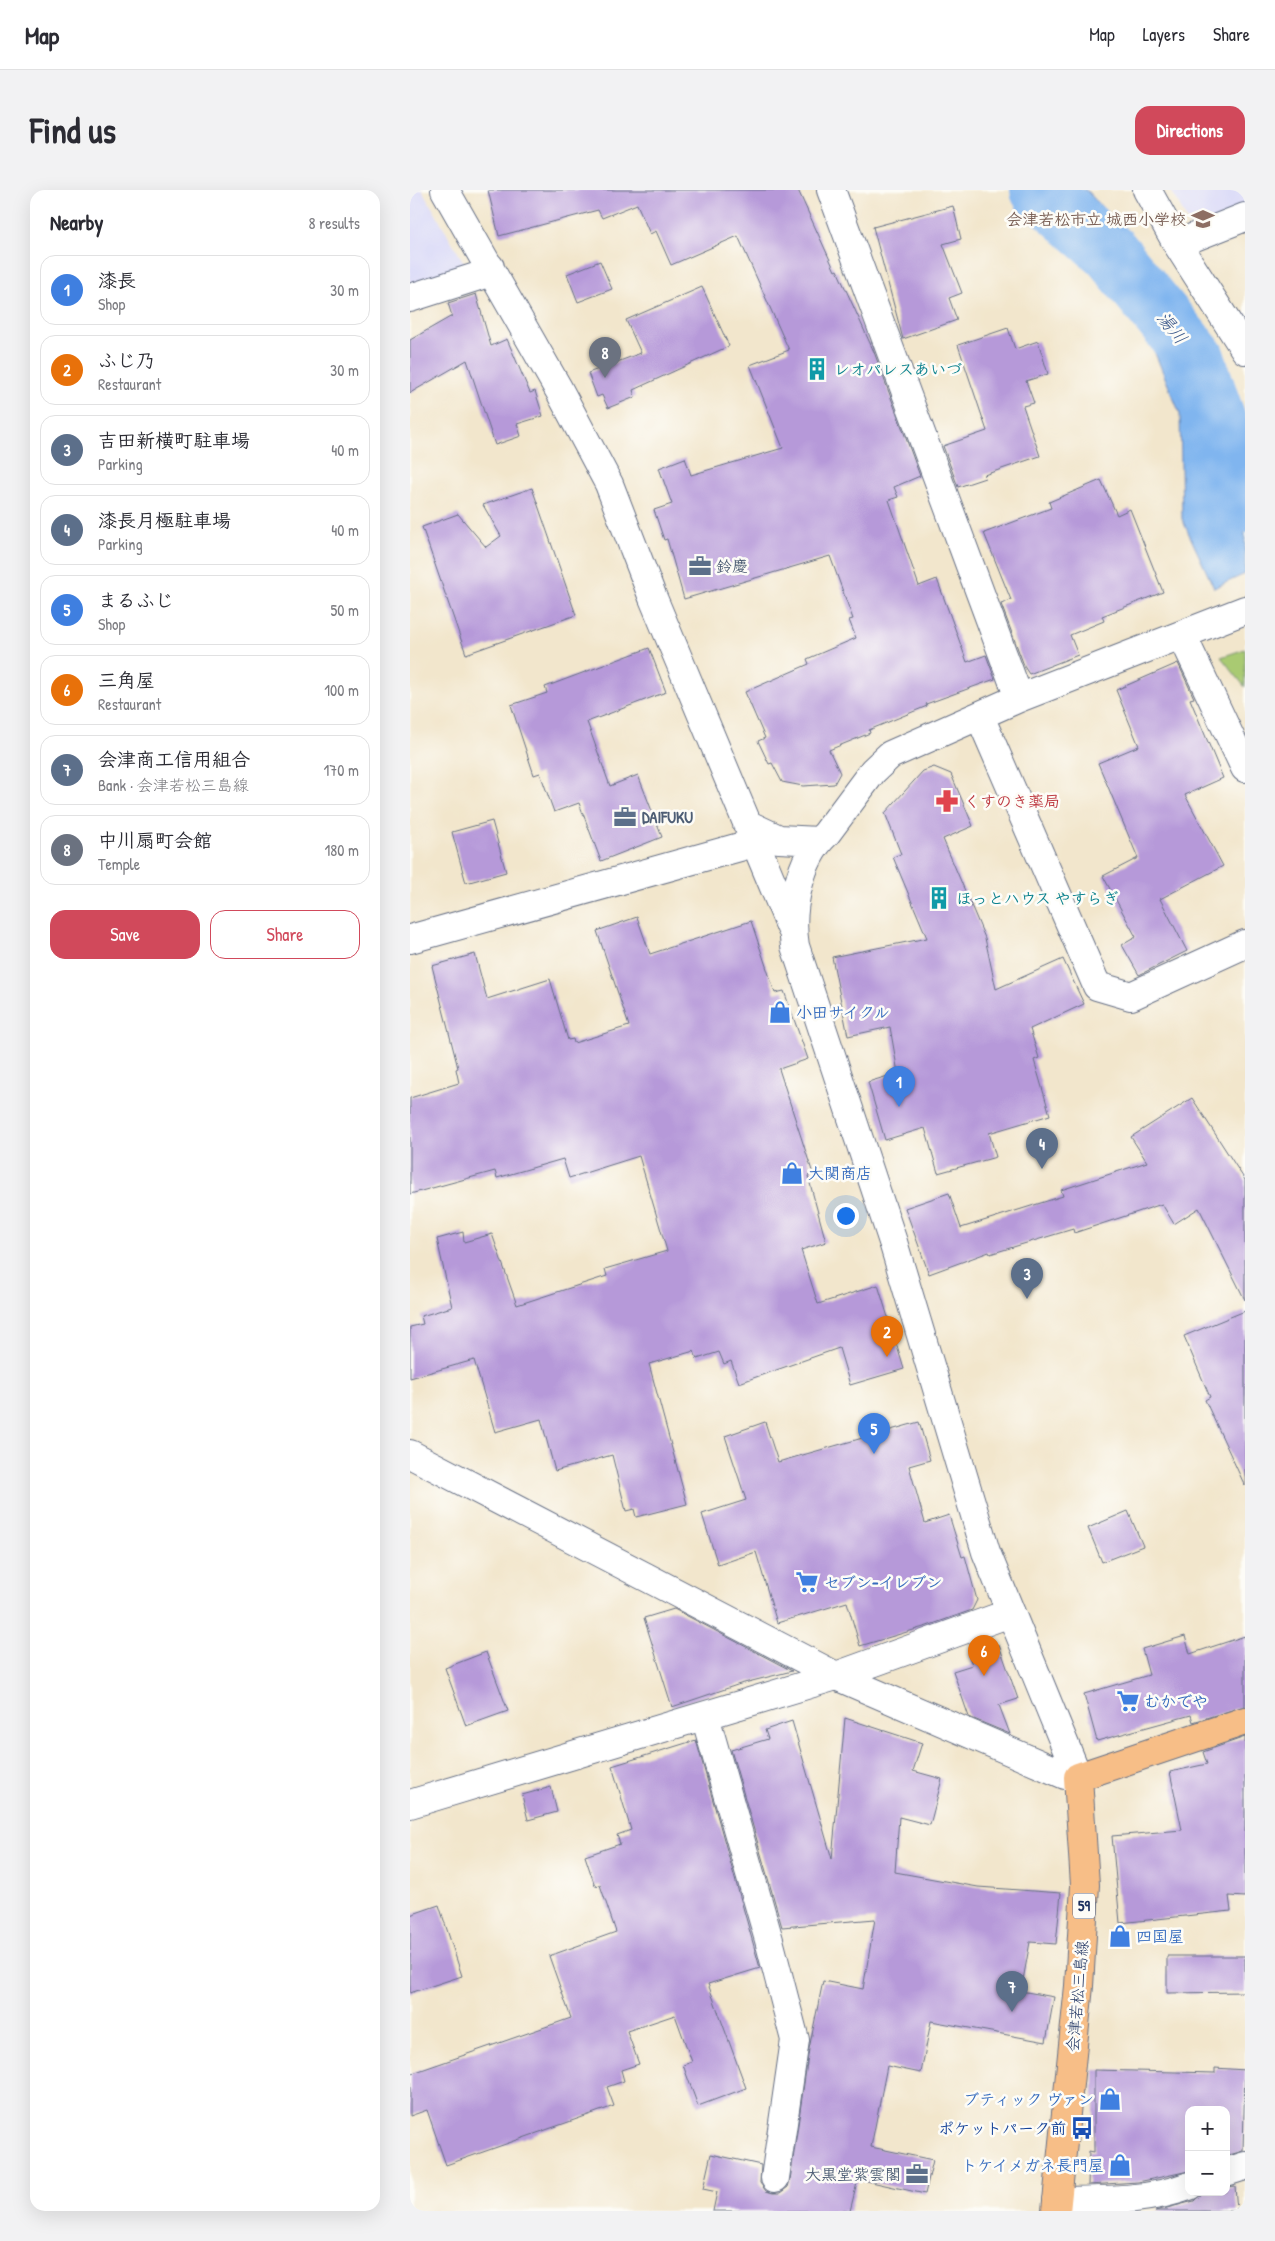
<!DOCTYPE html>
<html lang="en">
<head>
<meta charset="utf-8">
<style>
  :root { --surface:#fff; --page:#f2f2f3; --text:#2b2b33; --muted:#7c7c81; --line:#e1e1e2; --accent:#d1495b }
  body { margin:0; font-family:"Patrick Hand","Klee One",sans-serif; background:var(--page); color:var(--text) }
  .controls { position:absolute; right:15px; bottom:15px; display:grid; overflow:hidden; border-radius:10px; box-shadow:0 5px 20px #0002 }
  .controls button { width:45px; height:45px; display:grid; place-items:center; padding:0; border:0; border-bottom:1px solid var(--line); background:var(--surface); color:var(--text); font:25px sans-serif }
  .you { position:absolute; left:435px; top:1025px; width:18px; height:18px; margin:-12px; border:4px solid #fff; border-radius:50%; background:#1a73e8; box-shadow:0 0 0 8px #1a73e833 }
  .badge { display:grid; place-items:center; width:32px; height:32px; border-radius:50%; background:var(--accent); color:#fff; font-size:16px; font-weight:700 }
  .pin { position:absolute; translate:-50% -41px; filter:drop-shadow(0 1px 2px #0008) }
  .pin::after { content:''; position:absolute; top:26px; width:18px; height:15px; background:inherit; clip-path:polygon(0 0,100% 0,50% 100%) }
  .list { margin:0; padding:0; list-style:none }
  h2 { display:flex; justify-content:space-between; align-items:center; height:65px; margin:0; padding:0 20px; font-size:21px }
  h2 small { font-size:16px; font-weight:400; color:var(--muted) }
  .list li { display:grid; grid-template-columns:32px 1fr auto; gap:15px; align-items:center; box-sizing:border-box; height:70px; margin:0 10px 10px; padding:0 10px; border:1px solid var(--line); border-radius:15px }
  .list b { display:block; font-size:19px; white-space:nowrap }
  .list p { margin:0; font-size:16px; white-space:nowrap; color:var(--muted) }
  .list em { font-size:16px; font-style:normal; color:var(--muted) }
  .actions { display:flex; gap:10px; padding:15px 20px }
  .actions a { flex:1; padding:11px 0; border:1px solid var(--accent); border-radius:15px; text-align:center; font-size:18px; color:var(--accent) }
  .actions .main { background:var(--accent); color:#fff }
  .map { position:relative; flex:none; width:835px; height:2021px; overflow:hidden; border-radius:15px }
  header { display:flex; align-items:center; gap:30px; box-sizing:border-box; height:70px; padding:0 25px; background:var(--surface); border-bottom:1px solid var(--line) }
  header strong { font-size:24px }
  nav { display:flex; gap:28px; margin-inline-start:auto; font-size:18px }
  .intro { display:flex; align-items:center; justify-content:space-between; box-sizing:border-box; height:120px; padding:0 30px }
  h1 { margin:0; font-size:35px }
  .button { padding:12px 22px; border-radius:15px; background:var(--accent); color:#fff; font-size:18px; font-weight:700 }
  main { display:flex; gap:30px; padding:0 30px }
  aside { flex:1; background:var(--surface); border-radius:15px; box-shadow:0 5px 20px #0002 }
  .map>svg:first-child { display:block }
  .built { fill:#d7d7f8 }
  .green { fill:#a9ca72; stroke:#627c68 }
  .water { fill:#80b5ef; stroke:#4e72a6 }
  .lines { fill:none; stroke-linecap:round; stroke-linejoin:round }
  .river { stroke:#80b5ef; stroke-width:58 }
  .building { fill:#b699d9 }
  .minor-casing { stroke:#666f84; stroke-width:30 }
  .major-casing { stroke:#666f84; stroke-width:30 }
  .minor { stroke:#fff; stroke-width:28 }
  .major { stroke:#f7be87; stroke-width:28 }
  .labels { text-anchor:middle; stroke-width:5; stroke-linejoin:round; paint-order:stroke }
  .shield { fill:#fdfcf7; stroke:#5f6c8c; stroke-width:1 }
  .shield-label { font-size:15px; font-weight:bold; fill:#1b2f5e }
  .education-label { font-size:16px; font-weight:bold; fill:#785e54; stroke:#fdfcf7; text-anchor:end }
  .culture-label { font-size:16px; font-weight:bold; fill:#0d838f; stroke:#fdfcf7; text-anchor:start }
  .service-label { font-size:16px; font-weight:bold; fill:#4e5e75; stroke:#fdfcf7; text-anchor:start }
  .health-label { font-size:16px; font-weight:bold; fill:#be3a42; stroke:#fdfcf7; text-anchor:start }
  .shop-label { font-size:16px; font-weight:bold; fill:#366cbe; stroke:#fdfcf7; text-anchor:start }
  .street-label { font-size:16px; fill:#1b2f5e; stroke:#fdfcf7 }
  .transit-label { font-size:16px; font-weight:bold; fill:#164399; stroke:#fdfcf7; text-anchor:end }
  .water-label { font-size:18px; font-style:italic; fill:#39578a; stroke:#fdfcf7 }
</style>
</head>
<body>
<header>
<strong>Map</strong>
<nav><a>Map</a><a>Layers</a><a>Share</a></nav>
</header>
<div class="intro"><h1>Find us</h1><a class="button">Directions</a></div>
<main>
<aside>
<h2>Nearby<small>8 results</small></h2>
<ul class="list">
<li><span class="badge" style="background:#3f7fe0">1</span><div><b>漆長</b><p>Shop</p></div><em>30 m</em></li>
<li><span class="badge" style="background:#e8710a">2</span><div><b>ふじ乃</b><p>Restaurant</p></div><em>30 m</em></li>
<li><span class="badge" style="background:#5c6f8a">3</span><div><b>吉田新横町駐車場</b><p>Parking</p></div><em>40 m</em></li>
<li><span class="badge" style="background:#5c6f8a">4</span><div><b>漆長月極駐車場</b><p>Parking</p></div><em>40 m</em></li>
<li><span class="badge" style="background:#3f7fe0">5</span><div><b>まるふじ</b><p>Shop</p></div><em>50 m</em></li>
<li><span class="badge" style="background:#e8710a">6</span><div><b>三角屋</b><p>Restaurant</p></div><em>100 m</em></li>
<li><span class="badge" style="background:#5c6f8a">7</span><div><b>会津商工信用組合</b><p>Bank · 会津若松三島線</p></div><em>170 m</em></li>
<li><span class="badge" style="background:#6b7280">8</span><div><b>中川扇町会館</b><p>Temple</p></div><em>180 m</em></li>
</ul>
<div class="actions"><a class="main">Save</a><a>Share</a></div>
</aside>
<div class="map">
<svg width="835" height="2021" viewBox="0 0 835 2021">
  <rect width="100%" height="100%" fill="#fdfcf7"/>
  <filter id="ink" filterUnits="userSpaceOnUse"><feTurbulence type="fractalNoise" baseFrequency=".02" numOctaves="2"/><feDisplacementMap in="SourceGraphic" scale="10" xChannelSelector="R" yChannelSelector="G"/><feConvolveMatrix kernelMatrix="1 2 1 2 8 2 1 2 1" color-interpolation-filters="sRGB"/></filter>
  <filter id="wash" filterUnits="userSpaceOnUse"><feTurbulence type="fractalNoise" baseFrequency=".0096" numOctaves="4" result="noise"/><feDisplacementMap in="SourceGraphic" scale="20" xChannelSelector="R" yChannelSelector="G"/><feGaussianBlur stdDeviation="1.12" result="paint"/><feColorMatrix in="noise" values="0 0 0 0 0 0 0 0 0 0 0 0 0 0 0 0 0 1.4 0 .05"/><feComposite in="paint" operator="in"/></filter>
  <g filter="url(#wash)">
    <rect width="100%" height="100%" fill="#f2e6cc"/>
    <!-- built -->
    <path class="built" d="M 0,0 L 12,0 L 57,78 L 0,96 Z
      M 761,0 L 835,0 L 835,18 L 782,39 Z"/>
    <!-- green -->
    <path class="green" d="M 835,459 L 835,497 L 811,467 Z"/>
    <!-- water -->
    <path class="water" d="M 621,0 L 676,0 L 708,34 L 721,65 L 762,138 L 835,245 L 835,384 L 804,398 L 772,329 L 770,224 L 740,151 L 644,15 Z"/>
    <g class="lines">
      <!-- river -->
      <path class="river" d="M 629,0 L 701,63 L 786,168 L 835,313"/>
    </g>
    <g id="blocks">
      <!-- building -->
      <path class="building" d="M 78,0 L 388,0 L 425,81 L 427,80 L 464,162 L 510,286 L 484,297 L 488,307 L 479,310 L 509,396 L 527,389 L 557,472 L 576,465 L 585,489 L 516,514 L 517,516 L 459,540 L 460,543 L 419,560 L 430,583 L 424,594 L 393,596 L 372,592 L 362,573 L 359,574 L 348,551 L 355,548 L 335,502 L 399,474 L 397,469 L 446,448 L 439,430 L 443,429 L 420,366 L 274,409 L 257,349 L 254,350 L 244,320 L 262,314 L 249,278 L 275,268 L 281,285 L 373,258 L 340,175 L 379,160 L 328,46 L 261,75 L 246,41 L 240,44 L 227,14 L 192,28 L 188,20 L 89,46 Z
        M 543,16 L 551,49 L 533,54 L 552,103 L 539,108 L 547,130 L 493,149 L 463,37 Z
        M 190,71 L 202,99 L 168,112 L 157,84 Z
        M 292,97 L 319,156 L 223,200 L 225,207 L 198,218 L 192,205 L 187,207 L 178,183 L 231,163 L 216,130 Z
        M 66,104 L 81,156 L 97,149 L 120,203 L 125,201 L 133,226 L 107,234 L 111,246 L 85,255 L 57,170 L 0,203 L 0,150 L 42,126 L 38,113 Z
        M 598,138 L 605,159 L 628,151 L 638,184 L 616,191 L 624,213 L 613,216 L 630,266 L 574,285 L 575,288 L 548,297 L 533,256 L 577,241 L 548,155 Z
        M 691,290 L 707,325 L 720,319 L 753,402 L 692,426 L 694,431 L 660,445 L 668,465 L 619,484 L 615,478 L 591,414 L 601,410 L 574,343 L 641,318 L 639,312 Z
        M 122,298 L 166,425 L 56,464 L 12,337 L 48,324 L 76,357 L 91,346 L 73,315 Z
        M 239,458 L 256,502 L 177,532 L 200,596 L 228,585 L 252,647 L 191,671 L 169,613 L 144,622 L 130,583 L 124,585 L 101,515 L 137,503 L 135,497 Z
        M 768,473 L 784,508 L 780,509 L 813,588 L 775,605 L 813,676 L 750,709 L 777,761 L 729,785 L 712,755 L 726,747 L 693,686 L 728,668 L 688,573 L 729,556 L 706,500 Z
        M 524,577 L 541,584 L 563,636 L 533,649 L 575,748 L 586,799 L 653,769 L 674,814 L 620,839 L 629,868 L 624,870 L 640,925 L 579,943 L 586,967 L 528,983 L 515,938 L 475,950 L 458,892 L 488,883 L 480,837 L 438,846 L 422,767 L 517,748 L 483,667 L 491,664 L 475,623 L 513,581 Z
        M 82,631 L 96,682 L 56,693 L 42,642 Z
        M 227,727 L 240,764 L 341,731 L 365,803 L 374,801 L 398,869 L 369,879 L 403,984 L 398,986 L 416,1052 L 391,1060 L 408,1114 L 468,1095 L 494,1179 L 440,1195 L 429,1158 L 329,1193 L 321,1171 L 314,1174 L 309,1162 L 287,1169 L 284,1161 L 239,1174 L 277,1314 L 226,1327 L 224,1319 L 216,1321 L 202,1265 L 145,1281 L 131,1229 L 85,1242 L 64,1170 L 0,1188 L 0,1137 L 13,1134 L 11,1126 L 42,1117 L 27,1049 L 53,1042 L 54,1052 L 82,1044 L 107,1115 L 197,1086 L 195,1079 L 257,1061 L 229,966 L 159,988 L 153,969 L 87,988 L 85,981 L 0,1004 L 0,908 L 49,893 L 46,879 L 48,878 L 22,776 L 65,764 L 77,809 L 140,789 L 158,850 L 163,849 L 164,853 L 219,836 L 187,741 Z
        M 782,908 L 835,990 L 835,1110 L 789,1018 L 764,1034 L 752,1014 L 664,1043 L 663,1039 L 580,1064 L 579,1062 L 519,1084 L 495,1018 L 539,1003 L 551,1038 L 653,1006 L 651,1000 L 737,972 L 721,947 Z
        M 835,1121 L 835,1296 L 795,1210 L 800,1207 L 774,1146 Z
        M 355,1232 L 368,1272 L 509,1232 L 520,1270 L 499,1276 L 515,1333 L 539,1325 L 552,1367 L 555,1366 L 567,1410 L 562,1420 L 517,1436 L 450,1456 L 437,1412 L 367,1433 L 346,1362 L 308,1375 L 292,1324 L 336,1310 L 315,1246 Z
        M 718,1321 L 733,1356 L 692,1372 L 678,1338 Z
        M 264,1419 L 382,1481 L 330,1494 L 262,1517 L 234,1428 Z
        M 775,1446 L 780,1464 L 835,1446 L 835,1516 L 783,1532 L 781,1525 L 687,1551 L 674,1504 L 739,1485 L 732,1459 Z
        M 589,1455 L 608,1509 L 589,1515 L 600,1544 L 559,1527 L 543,1481 L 562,1475 L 559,1465 Z
        M 76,1462 L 98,1521 L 56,1536 L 35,1478 Z
        M 435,1528 L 512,1553 L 503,1581 L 532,1589 L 520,1635 L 489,1627 L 485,1682 L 568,1697 L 651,1703 L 646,1754 L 620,1752 L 611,1801 L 644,1807 L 636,1852 L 521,1831 L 511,1883 L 477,1876 L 461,1957 L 523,1970 L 515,2004 L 448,1989 L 440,2021 L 303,2021 L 307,2002 L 293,1999 L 301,1964 L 351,1975 L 350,1993 L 356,2001 L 363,2003 L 370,2003 L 378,1997 L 380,1990 L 399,1859 L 413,1791 L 453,1799 L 465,1729 L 372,1737 L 321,1560 L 358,1549 L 355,1540 L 382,1531 L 422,1669 Z
        M 835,1547 L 835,1707 L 819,1706 L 821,1721 L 710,1733 L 702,1646 L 772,1640 L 760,1582 L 797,1574 L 793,1562 Z
        M 286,1550 L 350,1778 L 298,1794 L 336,1898 L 288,1916 L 273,1875 L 282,1872 L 265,1825 L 217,1841 L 229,1874 L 211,1880 L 214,1891 L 197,1897 L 204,1916 L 36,1975 L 17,1920 L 0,1926 L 0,1884 L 161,1828 L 139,1766 L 206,1742 L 190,1695 L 185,1696 L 175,1666 L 210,1654 L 207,1645 L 221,1640 L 202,1576 Z
        M 141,1597 L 147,1622 L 118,1630 L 112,1605 Z
        M 29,1715 L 52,1786 L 0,1803 L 0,1725 Z
        M 757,1766 L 835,1766 L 835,1802 L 757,1803 Z
        M 805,1878 L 835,1880 L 833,1961 L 816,1966 L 816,1920 L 779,1920 L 779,1981 L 728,1992 L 678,1995 L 679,1961 L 684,1962 L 684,1880 L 805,1883 Z
        M 825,1996 L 827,2021 L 745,2021 L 784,2011 L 793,2002 L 816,2002 L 816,1997 Z"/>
    </g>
  </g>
  <g filter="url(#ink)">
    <use href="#blocks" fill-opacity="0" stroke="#666f84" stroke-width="1"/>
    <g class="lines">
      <defs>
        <path id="minor" d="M 35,0 L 149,200 L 199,294 L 243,408 L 381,738
          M 421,0 L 609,508
          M 737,0 L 767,54 L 835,160
          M 767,54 L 835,27
          M 0,108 L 69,86 L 80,77
          M 772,445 L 835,578
          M 575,538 L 687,796 L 721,806 L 835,754
          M 337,634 L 369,649 L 409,651
          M 0,749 L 344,653
          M 0,1264 L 426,1486 L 655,1585 L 668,1587 L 576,1362 L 483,1052 L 385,756 C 379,721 389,669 416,644 L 463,581 L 480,565 L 609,508 L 835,420
          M 295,1526 L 359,1750 L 385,1850 L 365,1988
          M 0,1614 L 426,1486 L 600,1423
          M 816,1982 L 835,1976
          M 647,2011 C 691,2010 736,2012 779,1996"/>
        <path id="major" d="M 646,2021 L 669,1796 L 675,1695 L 668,1587 L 835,1531"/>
      </defs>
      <!-- minor casing -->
      <use href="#minor" class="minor-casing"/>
      <!-- major casing -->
      <use href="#major" class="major-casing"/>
      <!-- minor -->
      <use href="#minor" class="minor"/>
      <!-- major -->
      <use href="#major" class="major"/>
    </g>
  </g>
  <!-- icons -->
  <defs>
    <symbol id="school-bare" viewBox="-9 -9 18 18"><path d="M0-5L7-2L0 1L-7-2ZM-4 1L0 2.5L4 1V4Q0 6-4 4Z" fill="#8d6e63" stroke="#fdfcf7" stroke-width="2.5" paint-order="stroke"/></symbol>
    <symbol id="building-bare" viewBox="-9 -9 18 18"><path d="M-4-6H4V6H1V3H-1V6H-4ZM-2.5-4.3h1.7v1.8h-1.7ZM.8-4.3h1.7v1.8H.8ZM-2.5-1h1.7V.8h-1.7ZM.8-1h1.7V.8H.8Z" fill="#0f9aa8" stroke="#fdfcf7" stroke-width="2.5" paint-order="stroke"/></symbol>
    <symbol id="office-bare" viewBox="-9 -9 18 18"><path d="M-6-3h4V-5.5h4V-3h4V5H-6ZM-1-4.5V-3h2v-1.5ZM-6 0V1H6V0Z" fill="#5c6f8a" stroke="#fdfcf7" stroke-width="2.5" paint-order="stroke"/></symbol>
    <symbol id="pharmacy-bare" viewBox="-9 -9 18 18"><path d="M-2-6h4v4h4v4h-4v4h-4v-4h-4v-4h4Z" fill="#e0444e" stroke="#fdfcf7" stroke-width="2.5" paint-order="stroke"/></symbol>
    <symbol id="shop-bare" viewBox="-9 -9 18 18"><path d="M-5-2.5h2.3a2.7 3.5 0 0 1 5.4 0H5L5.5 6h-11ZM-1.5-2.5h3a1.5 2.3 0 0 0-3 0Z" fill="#3f7fe0" stroke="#fdfcf7" stroke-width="2.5" paint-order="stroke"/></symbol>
    <symbol id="supermarket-bare" viewBox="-9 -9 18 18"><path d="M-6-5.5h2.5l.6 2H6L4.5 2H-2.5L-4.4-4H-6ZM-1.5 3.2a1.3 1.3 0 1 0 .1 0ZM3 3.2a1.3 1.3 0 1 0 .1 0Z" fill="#3f7fe0" stroke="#fdfcf7" stroke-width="2.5" paint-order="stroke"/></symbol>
    <symbol id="bus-bare" viewBox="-9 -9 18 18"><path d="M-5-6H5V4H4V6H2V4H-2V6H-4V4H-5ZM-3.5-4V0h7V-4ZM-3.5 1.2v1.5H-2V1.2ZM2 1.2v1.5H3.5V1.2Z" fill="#1a4fb4" stroke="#fdfcf7" stroke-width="2.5" paint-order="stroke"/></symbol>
  </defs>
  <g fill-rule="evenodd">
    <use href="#school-bare" x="777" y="13" width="32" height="32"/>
    <use href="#building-bare" x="391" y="163" width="32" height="32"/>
    <use href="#office-bare" x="274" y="360" width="32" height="32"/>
    <use href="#pharmacy-bare" x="521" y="595" width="32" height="32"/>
    <use href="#office-bare" x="199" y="611" width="32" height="32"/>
    <use href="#building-bare" x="513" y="692" width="32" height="32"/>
    <use href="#shop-bare" x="354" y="806" width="32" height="32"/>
    <use href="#shop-bare" x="366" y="967" width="32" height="32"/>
    <use href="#supermarket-bare" x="381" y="1376" width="32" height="32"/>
    <use href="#supermarket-bare" x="702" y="1495" width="32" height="32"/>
    <use href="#shop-bare" x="694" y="1730" width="32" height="32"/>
    <use href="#shop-bare" x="684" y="1893" width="32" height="32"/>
    <use href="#bus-bare" x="656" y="1922" width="32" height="32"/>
    <use href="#shop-bare" x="694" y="1959" width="32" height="32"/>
    <use href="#office-bare" x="491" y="1968" width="32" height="32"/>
  </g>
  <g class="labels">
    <!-- shield labels -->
    <rect class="shield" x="663" y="1703.5" width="22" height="25" rx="4"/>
    <g class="shield-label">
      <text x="674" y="1721">59</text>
    </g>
    <!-- education labels -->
    <g class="education-label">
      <text x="776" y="35">会津若松市立 城西小学校</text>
    </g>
    <!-- culture labels -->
    <g class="culture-label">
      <text x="424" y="185">レオパレスあいづ</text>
      <text x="546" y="714">ほっとハウス やすらぎ</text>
    </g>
    <!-- service labels -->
    <g class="service-label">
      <text x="306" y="382">鈴慶</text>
      <text x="232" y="633">DAIFUKU</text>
      <text x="491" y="1990" text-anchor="end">大黒堂紫雲閣</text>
    </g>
    <!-- health labels -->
    <g class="health-label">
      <text x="554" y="617">くすのき薬局</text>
    </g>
    <!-- shop labels -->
    <g class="shop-label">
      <text x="386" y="828">小田サイクル</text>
      <text x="398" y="989">大関商店</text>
      <text x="414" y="1398">セブン-イレブン</text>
      <text x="734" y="1517">むかでや</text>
      <text x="726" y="1752">四国屋</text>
      <text x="684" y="1915" text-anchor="end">ブティック ヴァン</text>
      <text x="694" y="1981" text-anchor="end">トケイメガネ長門屋</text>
    </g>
    <!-- street labels -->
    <g class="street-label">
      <text transform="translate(667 1806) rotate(-85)" y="6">会津若松三島線</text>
    </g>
    <!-- transit labels -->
    <g class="transit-label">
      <text x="656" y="1944">ポケットパーク前</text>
    </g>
    <!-- water labels -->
    <g class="water-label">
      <text transform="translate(762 138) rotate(51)" y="6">湯川</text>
    </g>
  </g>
</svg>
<div class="controls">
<button>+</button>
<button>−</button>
</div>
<div class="you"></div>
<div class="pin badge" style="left:489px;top:917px;background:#3f7fe0">1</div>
<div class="pin badge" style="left:477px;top:1167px;background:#e8710a">2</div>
<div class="pin badge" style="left:617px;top:1109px;background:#5c6f8a">3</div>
<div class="pin badge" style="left:632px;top:979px;background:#5c6f8a">4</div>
<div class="pin badge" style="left:464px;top:1264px;background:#3f7fe0">5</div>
<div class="pin badge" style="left:574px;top:1486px;background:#e8710a">6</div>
<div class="pin badge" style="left:602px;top:1822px;background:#5c6f8a">7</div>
<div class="pin badge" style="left:195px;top:188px;background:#6b7280">8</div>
</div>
</main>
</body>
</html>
